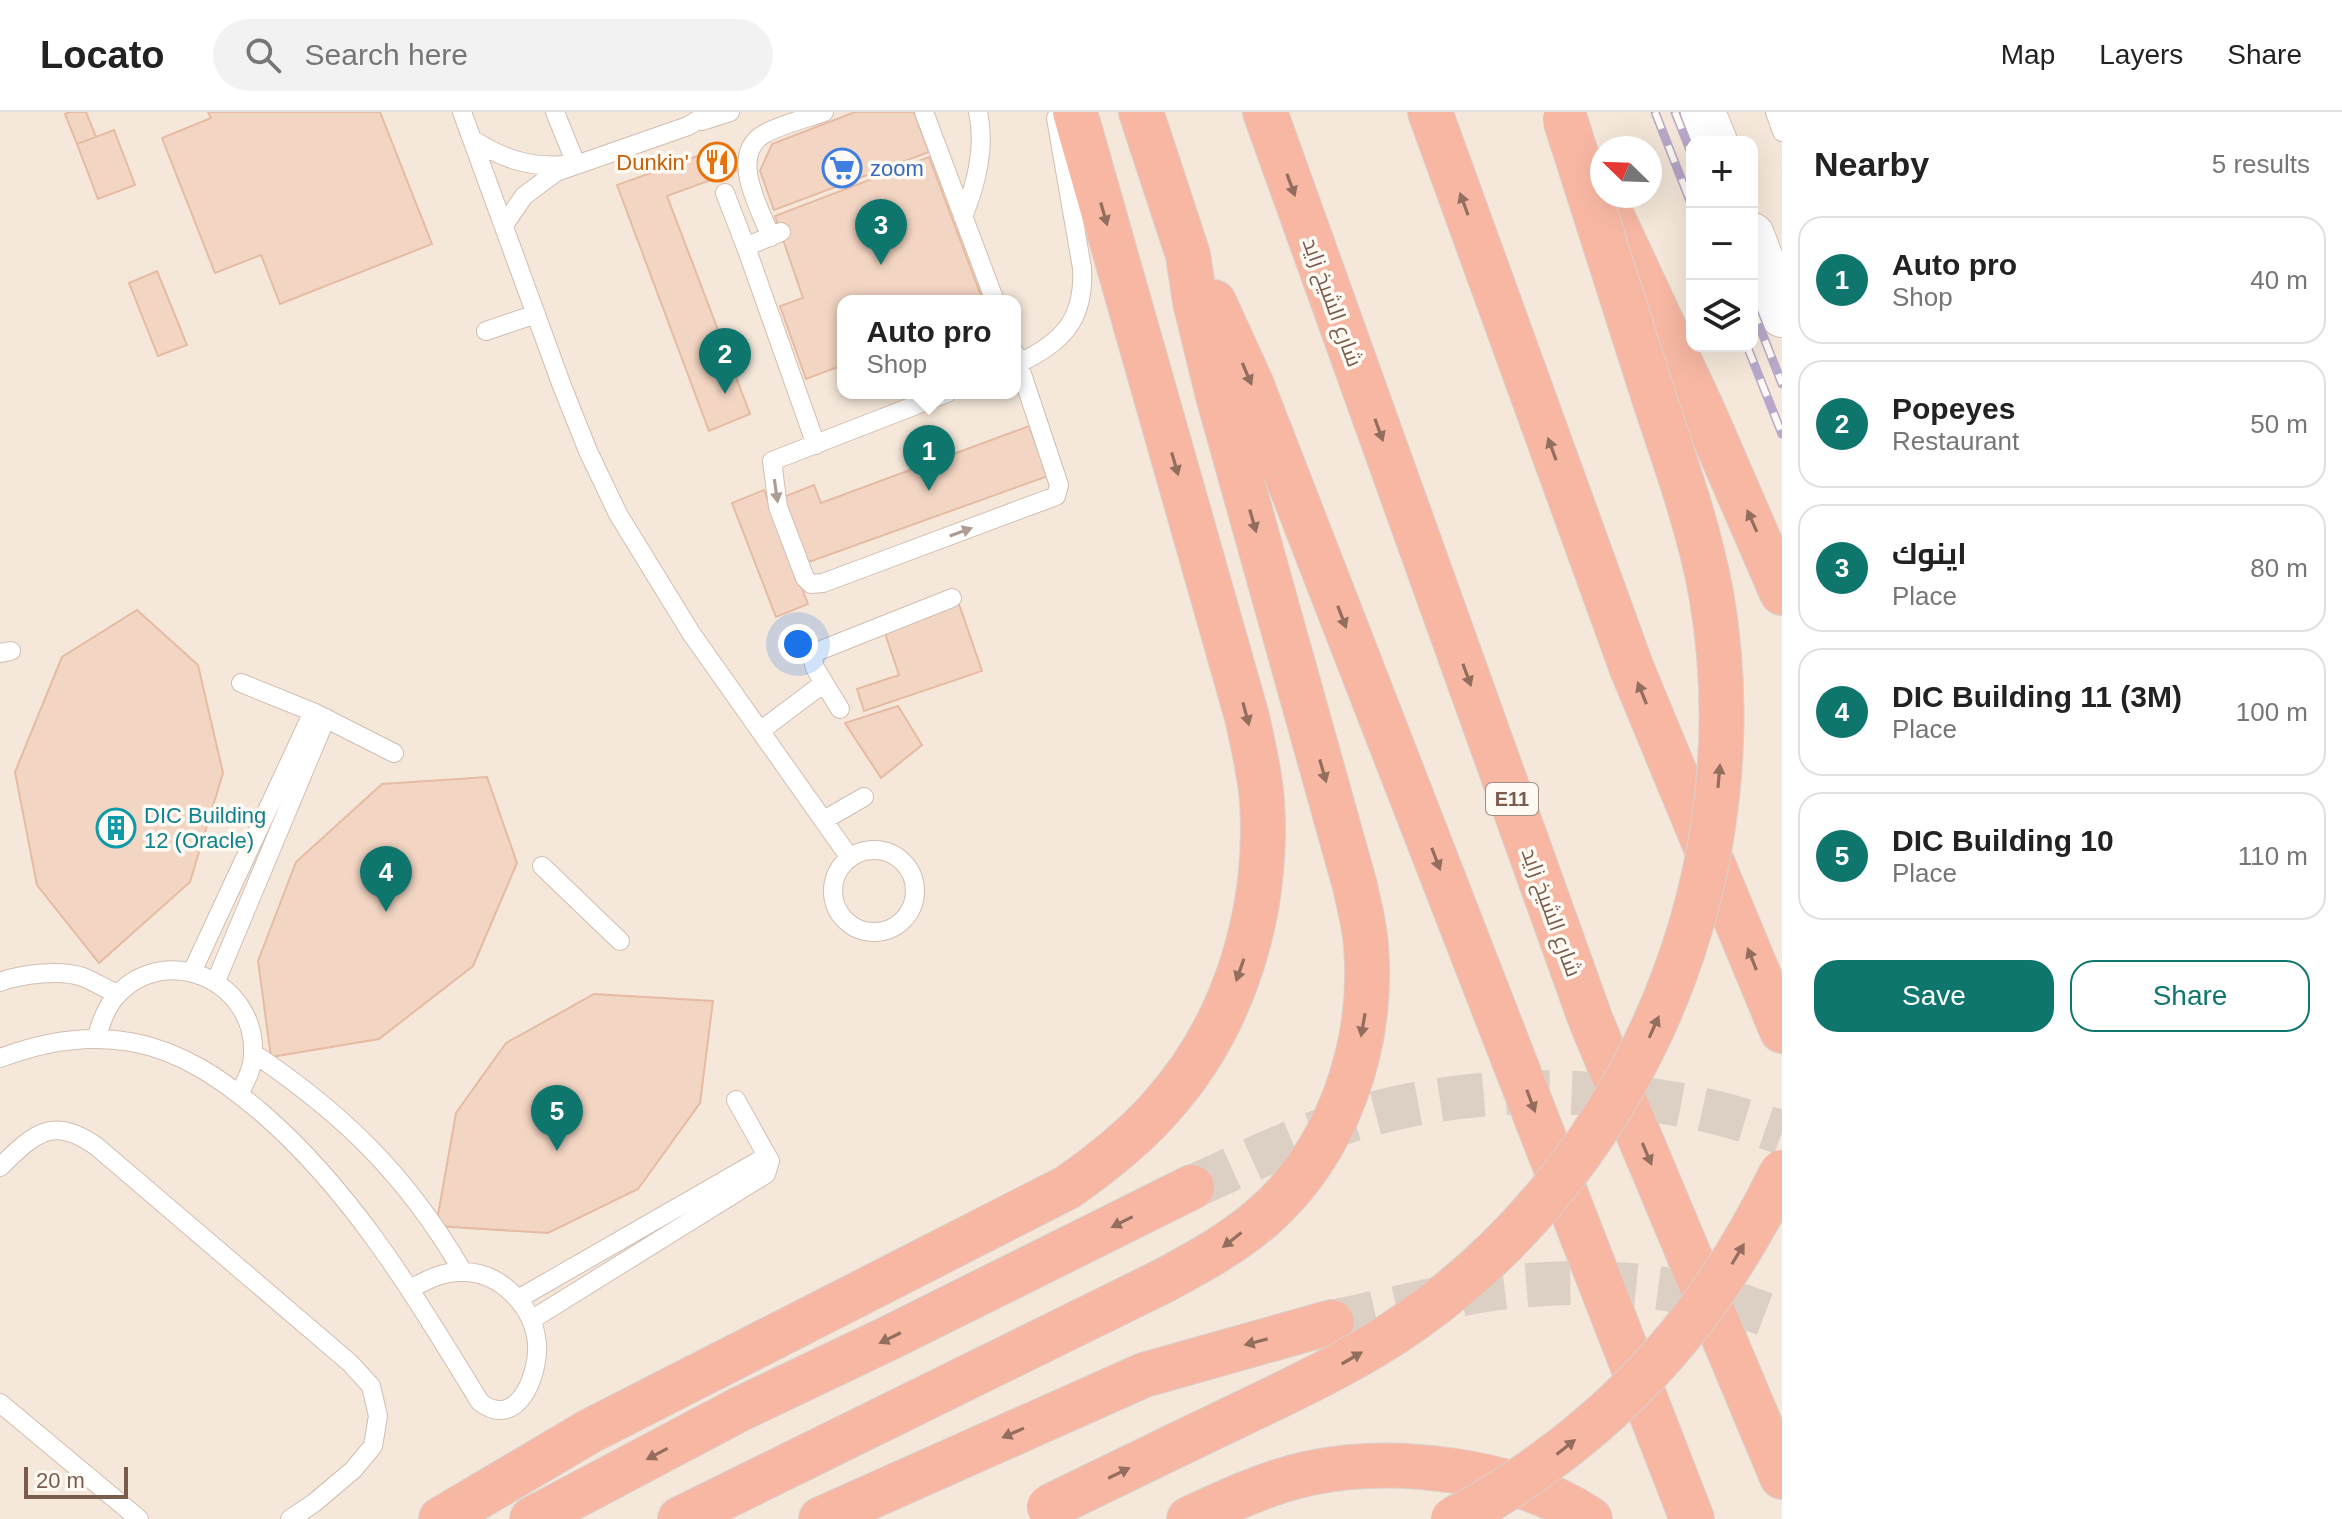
<!DOCTYPE html>
<html lang="en">
<head>
<meta charset="utf-8">
<style>
  :root { --surface:#fff; --page:#f2f2f2; --text:#222; --muted:#767676; --line:#e0e0e0; --accent:#0f766e }
  body { margin:0; font-family:Helvetica,Cairo,sans-serif; background:var(--page); color:var(--text) }
  .controls { position:absolute; right:24px; top:24px; display:grid; overflow:hidden; border-radius:16px; box-shadow:0 8px 32px #0002 }
  .controls button { width:72px; height:72px; display:grid; place-items:center; padding:0; border:0; border-bottom:2px solid var(--line); background:var(--surface); color:var(--text); font:40px sans-serif }
  .compass { position:absolute; left:1590px; top:24px; width:72px; height:72px; border-radius:50%; background:var(--surface); box-shadow:0 8px 32px #0002; rotate:293deg }
  .scale { position:absolute; left:24px; bottom:20px; width:104px; box-sizing:border-box; padding-left:8px; border:4px solid #7a5c4d; border-top:0; font-size:22px; line-height:28px; white-space:nowrap; color:#7a5c4d; -webkit-text-stroke:6px #fffaf3; paint-order:stroke }
  .you { position:absolute; left:798px; top:532px; width:28px; height:28px; margin:-20px; border:6px solid #fff; border-radius:50%; background:#1a73e8; box-shadow:0 0 0 12px #1a73e833 }
  .badge { display:grid; place-items:center; width:52px; height:52px; border-radius:50%; background:var(--accent); color:#fff; font-size:26px; font-weight:700 }
  .pin { position:absolute; translate:-50% -66px; filter:drop-shadow(0 2px 4px #0008) }
  .pin::after { content:''; position:absolute; top:42px; width:28px; height:24px; background:inherit; clip-path:polygon(0 0,100% 0,50% 100%) }
  .popup { position:absolute; left:837px; top:183px; width:184px; height:104px; box-sizing:border-box; display:grid; place-content:center; border-radius:16px; background:var(--surface); filter:drop-shadow(0 2px 6px #0005); font-size:26px; white-space:nowrap; color:var(--muted) }
  .popup b { font-size:30px; color:var(--text) }
  .popup::after { content:''; position:absolute; left:50%; top:100%; margin-left:-16px; border:16px solid transparent; border-top-color:var(--surface) }
  .list { margin:0; padding:0; list-style:none }
  h2 { display:flex; justify-content:space-between; align-items:center; height:104px; margin:0; padding:0 32px; font-size:34px }
  h2 small { font-size:26px; font-weight:400; color:var(--muted) }
  .list li { display:grid; grid-template-columns:52px 1fr auto; gap:24px; align-items:center; box-sizing:border-box; height:128px; margin:0 16px 16px; padding:0 16px; border:2px solid var(--line); border-radius:24px }
  .list b { display:block; font-size:30px; white-space:nowrap }
  .list p { margin:0; font-size:26px; white-space:nowrap; color:var(--muted) }
  .list em { font-size:26px; font-style:normal; color:var(--muted) }
  .actions { display:flex; gap:16px; padding:24px 32px }
  .actions a { flex:1; padding:18px 0; border:2px solid var(--accent); border-radius:24px; text-align:center; font-size:28px; color:var(--accent) }
  .actions .main { background:var(--accent); color:#fff }
  .icon { flex:none; width:44px; height:44px; fill:none; stroke:currentColor; stroke-width:2; stroke-linecap:round; stroke-linejoin:round }
  .map { position:relative; flex:none; width:1782px; height:1407px; overflow:hidden }
  header { display:flex; align-items:center; gap:48px; box-sizing:border-box; height:112px; padding:0 40px; background:var(--surface); border-bottom:2px solid var(--line) }
  header strong { font-size:38px }
  nav { display:flex; gap:44px; margin-inline-start:auto; font-size:28px }
  .search { width:560px; height:72px; background:var(--page); display:flex; align-items:center; gap:20px; box-sizing:border-box; padding:0 28px; border-radius:44px; color:var(--muted); font-size:30px }
  main { display:flex }
  aside { flex:1; background:var(--surface) }
  .map>svg:first-child { display:block }
  .residential { fill:#f5e8da; fill-rule:evenodd }
  .building { fill:#f3d5c3; stroke:#e6bba3; stroke-width:2 }
  .lines { fill:none; stroke-linecap:round; stroke-linejoin:round }
  .highway-tunnel { stroke:#dcd0c4; stroke-width:44; stroke-dasharray:44 22; stroke-linecap:butt }
  .lane-casing { stroke:#d1beb0; stroke-width:20 }
  .secondary-casing { stroke:#d6c0b0; stroke-width:46 }
  .highway-casing { stroke:#dad1cd; stroke-width:46 }
  .lane { stroke:#fff; stroke-width:18 }
  .secondary { stroke:#fff; stroke-width:44 }
  .highway { stroke:#f7b7a3; stroke-width:44 }
  .rail-casing { stroke:#b9a8c9; stroke-width:9 }
  .rail { stroke:#fffaf3; stroke-width:6; stroke-dasharray:18; stroke-linecap:butt }
  .highway-bridge-casing { stroke:#dad1cd; stroke-width:46; stroke-linecap:butt }
  .highway-bridge { stroke:#f7b7a3; stroke-width:44 }
  .oneway { fill:#936e5e }
  .oneway2 { fill:#af9d94 }
  .labels { text-anchor:middle; stroke-width:7; stroke-linejoin:round; paint-order:stroke }
  .shield { fill:#fffaf3; stroke:#a28b7f; stroke-width:2 }
  .shield-label { font-size:20px; font-weight:bold; fill:#7a5c4d }
  .food-label { font-size:22px; fill:#c56008; stroke:#fffaf3; text-anchor:end }
  .shop-label { font-size:22px; fill:#366cbe; stroke:#fffaf3; text-anchor:start }
  .street-label { font-size:22px; fill:#7a5c4d; stroke:#fffaf3 }
  .culture-label { font-size:22px; fill:#0d838f; stroke:#fffaf3; text-anchor:start }
</style>
</head>
<body>
<header>
<strong>Locato</strong>
<div class="search"><svg class="icon" aria-label="search" viewBox="0 0 24 24"><circle cx="10" cy="10" r="6"/><path d="M15 15l6 6"/></svg>Search here</div>
<nav><a>Map</a><a>Layers</a><a>Share</a></nav>
</header>
<main>
<div class="map">
<svg width="1782" height="1407" viewBox="0 0 1782 1407">
  <rect width="100%" height="100%" fill="#fdf6ec"/>
  <!-- residential -->
  <path class="residential" d="M 0,0 L 1782,0 L 1782,1407 L 0,1407 ZM 1692,30 L 1752,30 L 1752,234 L 1692,234 ZM 1602,36 L 1650,36 L 1650,84 L 1602,84 ZM 843,189 L 1015,189 L 1015,281 L 843,281 Z"/>
  <!-- building -->
  <path class="building" d="M 70,0 L 86,0 L 96,25 L 77,32 L 65,2 Z
    M 208,0 L 380,0 L 432,132 L 280,192 L 261,143 L 215,161 L 162,26 L 211,6 Z
    M 855,0 L 914,0 L 929,40 L 774,98 L 760,59 L 772,32 Z
    M 114,18 L 135,73 L 98,87 L 77,32 Z
    M 728,33 L 738,58 L 667,84 L 750,302 L 709,319 L 617,73 Z
    M 929,45 L 983,189 L 843,189 L 843,253 L 806,267 L 780,194 L 803,186 L 775,104 Z
    M 157,159 L 187,233 L 158,244 L 129,171 Z
    M 1029,314 L 1048,364 L 806,451 L 781,386 L 814,373 L 821,391 Z
    M 764,378 L 808,492 L 776,505 L 732,391 Z
    M 959,492 L 982,559 L 864,599 L 857,577 L 899,563 L 884,518 Z
    M 137,498 L 198,553 L 223,661 L 190,770 L 99,851 L 37,773 L 15,660 L 62,545 Z
    M 898,594 L 922,633 L 881,666 L 845,611 Z
    M 487,665 L 517,751 L 473,854 L 379,927 L 271,945 L 258,849 L 296,750 L 382,672 Z
    M 594,882 L 713,889 L 700,991 L 638,1077 L 548,1121 L 436,1114 L 456,1001 L 506,931 Z"/>
  <g class="lines">
    <!-- highway-tunnel -->
    <path class="highway-tunnel" d="M 1192,1075 C 1246,1051 1299,1024 1355,1007 C 1486,966 1655,973 1782,1021
      M 1332,1210 C 1397,1197 1463,1178 1530,1173 C 1611,1166 1707,1176 1782,1209"/>
    <defs>
      <path id="lane" d="M 462,0 L 562,274 L 588,339 L 618,402 L 691,521 L 850,746
        M 555,0 L 576,52
        M 924,0 L 995,189
        M 1775,0 L 1782,20
        M 702,9 L 730,0
        M 472,27 C 501,46 529,56 565,53
        M 725,81 L 747,138
        M 963,105 C 976,72 986,36 978,0
        M 504,113 L 524,84 L 556,60 L 688,14 L 711,0
        M 781,120 L 750,133 L 747,138 L 816,333
        M 771,125 C 760,97 728,43 764,22 C 782,12 805,7 824,0
        M 486,219 L 536,202
        M 1015,253 C 1061,232 1085,209 1082,156 L 1056,6
        M 947,281 L 772,349 L 778,395 L 805,466 L 811,472 L 823,471 L 1056,384 L 1059,373 L 1015,241
        M 0,541 L 11,539
        M 241,571 L 313,600 L 394,641
        M 840,597 L 815,556 L 813,548 L 816,540 L 952,486
        M 760,619 L 824,571
        M 824,708 L 864,685
        M833 779a41 41 0 1 1 82 0a41 41 0 1 1-82 0Z
        M 542,754 L 620,829
        M 192,860 L 313,600
        M 216,869 L 326,606
        M 0,870 C 21,862 61,857 83,865 C 95,870 106,877 117,882
        M 96,927 C 101,911 106,895 117,883 C 167,829 256,870 253,941 C 253,956 246,969 239,982
        M 253,941 C 344,1002 408,1065 463,1160
        M 0,946 C 42,930 86,922 131,930 C 182,939 223,968 262,1001 C 355,1082 416,1186 480,1290 C 517,1319 539,1263 537,1232 C 534,1195 501,1160 463,1160 C 443,1159 427,1168 410,1177
        M 0,1055 C 34,1022 52,1003 96,1034 L 350,1251 L 371,1274 L 378,1304 L 373,1334 L 353,1358 L 314,1391 L 290,1407
        M 518,1187 L 767,1044
        M 531,1208 L 766,1062 L 770,1049 L 736,988
        M 0,1291 L 139,1407"/>
      <path id="secondary" d="M 1703,0 L 1715,30
        M 1752,123 L 1782,203"/>
      <path id="highway" d="M 1265,0 L 1591,909 L 1782,1365
        M 1430,0 L 1632,557 L 1782,919
        M 1607,93 L 1703,299 L 1782,481
        M 1214,190 L 1251,271 L 1692,1407
        M 441,1407 L 590,1319 L 1068,1075 C 1102,1051 1134,1026 1161,995 C 1235,913 1269,799 1262,689 C 1260,661 1253,633 1247,605 L 1075,0
        M 532,1407 L 740,1297 L 889,1226 L 1192,1075
        M 680,1407 L 1165,1168 C 1200,1149 1233,1131 1263,1105 C 1338,1039 1374,933 1366,834 C 1365,814 1359,794 1355,774 L 1218,284 L 1195,190 L 1188,143 L 1141,0
        M 821,1407 L 1144,1263 L 1332,1210
        M 1189,1407 C 1228,1389 1268,1370 1310,1361 C 1395,1343 1517,1358 1590,1407"/>
    </defs>
    <!-- lane casing -->
    <use href="#lane" class="lane-casing"/>
    <!-- secondary casing -->
    <use href="#secondary" class="secondary-casing"/>
    <!-- highway casing -->
    <use href="#highway" class="highway-casing"/>
    <!-- lane -->
    <use href="#lane" class="lane"/>
    <!-- secondary -->
    <use href="#secondary" class="secondary"/>
    <!-- highway -->
    <use href="#highway" class="highway"/>
    <defs>
      <path id="rail" d="M 1655,0 L 1692,94
        M 1675,0 L 1692,43
        M 1752,195 L 1782,272
        M 1747,234 L 1782,322"/>
    </defs>
    <!-- rail casing -->
    <use href="#rail" class="rail-casing"/>
    <!-- rail -->
    <use href="#rail" class="rail"/>
    <defs>
      <path id="highway-bridge" d="M 1049,1395 C 1111,1365 1174,1334 1237,1304 C 1297,1275 1358,1247 1413,1208 C 1640,1047 1759,756 1711,481 C 1699,416 1676,352 1655,289 C 1625,195 1595,101 1565,7
        M 1453,1407 C 1484,1393 1513,1373 1541,1353 C 1651,1274 1723,1181 1782,1060"/>
    </defs>
    <!-- highway-bridge casing -->
    <use href="#highway-bridge" class="highway-bridge-casing"/>
    <!-- highway-bridge -->
    <use href="#highway-bridge" class="highway-bridge"/>
  </g>
  <!-- one-way arrows -->
  <defs><path id="oneway-solid" d="M-6-.8H1V-3.2L6.5 0L1 3.2V.8H-6Z" transform="scale(2)"/></defs>
  <g class="oneway">
    <use href="#oneway-solid" transform="translate(1291 73) rotate(70)"/>
    <use href="#oneway-solid" transform="translate(1464 92) rotate(-110)"/>
    <use href="#oneway-solid" transform="translate(1104 102) rotate(74)"/>
    <use href="#oneway-solid" transform="translate(1247 262) rotate(67)"/>
    <use href="#oneway-solid" transform="translate(1379 318) rotate(70)"/>
    <use href="#oneway-solid" transform="translate(1552 337) rotate(-110)"/>
    <use href="#oneway-solid" transform="translate(1175 352) rotate(74)"/>
    <use href="#oneway-solid" transform="translate(1253 409) rotate(74)"/>
    <use href="#oneway-solid" transform="translate(1752 409) rotate(-114)"/>
    <use href="#oneway-solid" transform="translate(1342 505) rotate(69)"/>
    <use href="#oneway-solid" transform="translate(1467 563) rotate(70)"/>
    <use href="#oneway-solid" transform="translate(1642 581) rotate(-112)"/>
    <use href="#oneway-solid" transform="translate(1246 602) rotate(75)"/>
    <use href="#oneway-solid" transform="translate(1323 659) rotate(74)"/>
    <use href="#oneway-solid" transform="translate(1719 664) rotate(-85)"/>
    <use href="#oneway-solid" transform="translate(1436 747) rotate(69)"/>
    <use href="#oneway-solid" transform="translate(1752 847) rotate(-112)"/>
    <use href="#oneway-solid" transform="translate(1240 858) rotate(109)"/>
    <use href="#oneway-solid" transform="translate(1363 913) rotate(100)"/>
    <use href="#oneway-solid" transform="translate(1654 915) rotate(-66)"/>
    <use href="#oneway-solid" transform="translate(1531 989) rotate(69)"/>
    <use href="#oneway-solid" transform="translate(1647 1042) rotate(67)"/>
    <use href="#oneway-solid" transform="translate(1122 1110) rotate(153)"/>
    <use href="#oneway-solid" transform="translate(1232 1128) rotate(142)"/>
    <use href="#oneway-solid" transform="translate(1738 1142) rotate(-59)"/>
    <use href="#oneway-solid" transform="translate(890 1226) rotate(154)"/>
    <use href="#oneway-solid" transform="translate(1256 1230) rotate(165)"/>
    <use href="#oneway-solid" transform="translate(1352 1246) rotate(-30)"/>
    <use href="#oneway-solid" transform="translate(1013 1321) rotate(156)"/>
    <use href="#oneway-solid" transform="translate(1566 1335) rotate(-38)"/>
    <use href="#oneway-solid" transform="translate(657 1342) rotate(152)"/>
    <use href="#oneway-solid" transform="translate(1119 1361) rotate(-26)"/>
  </g>
  <g class="oneway2">
    <use href="#oneway-solid" transform="translate(776 379) rotate(82)"/>
    <use href="#oneway-solid" transform="translate(961 420) rotate(-20)"/>
  </g>
  <!-- icons -->
  <defs>
    <symbol id="restaurant-ring" viewBox="-11 -11 22 22"><circle r="9.5" fill="#fffaf3" stroke="#e8710a" stroke-width="1.5"/><path d="M-5-6h1v4h1v-4h1v4h1v-4h1v5L-1.5 .5V6h-2V.5L-5-1ZM5-6V6H3V1.5H1.5Q1.5-4 5-6Z" fill="#e8710a"/></symbol>
    <symbol id="supermarket-ring" viewBox="-11 -11 22 22"><circle r="9.5" fill="#fffaf3" stroke="#3f7fe0" stroke-width="1.5"/><path d="M-6-5.5h2.5l.6 2H6L4.5 2H-2.5L-4.4-4H-6ZM-1.5 3.2a1.3 1.3 0 1 0 .1 0ZM3 3.2a1.3 1.3 0 1 0 .1 0Z" fill="#3f7fe0"/></symbol>
    <symbol id="building-ring" viewBox="-11 -11 22 22"><circle r="9.5" fill="#fffaf3" stroke="#0f9aa8" stroke-width="1.5"/><path d="M-4-6H4V6H1V3H-1V6H-4ZM-2.5-4.3h1.7v1.8h-1.7ZM.8-4.3h1.7v1.8H.8ZM-2.5-1h1.7V.8h-1.7ZM.8-1h1.7V.8H.8Z" fill="#0f9aa8"/></symbol>
  </defs>
  <g fill-rule="evenodd">
    <use href="#restaurant-ring" x="695" y="28" width="44" height="44"/>
    <use href="#supermarket-ring" x="820" y="34" width="44" height="44"/>
    <use href="#building-ring" x="94" y="694" width="44" height="44"/>
  </g>
  <g class="labels">
    <!-- shield labels -->
    <rect class="shield" x="1486" y="671" width="52" height="32" rx="6"/>
    <g class="shield-label">
      <text x="1512" y="694">E11</text>
    </g>
    <!-- food labels -->
    <g class="food-label">
      <text x="689" y="58">Dunkin'</text>
    </g>
    <!-- shop labels -->
    <g class="shop-label">
      <text x="870" y="64">zoom</text>
    </g>
    <!-- street labels -->
    <g class="street-label">
      <text transform="translate(1333 190) rotate(70)" y="8">شارع الشيخ زايد</text>
      <text transform="translate(1552 800) rotate(70)" y="8">شارع الشيخ زايد</text>
    </g>
    <!-- culture labels -->
    <g class="culture-label">
      <text x="144" y="711">DIC Building<tspan x="144" dy="25">12 (Oracle)</tspan></text>
    </g>
  </g>
</svg>
<div class="controls">
<button>+</button>
<button>−</button>
<button><svg class="icon" aria-label="layers" viewBox="0 0 24 24"><path d="M12 4l9 5-9 5-9-5zM3 14l9 5 9-5"/></svg></button>
</div>
<svg class="compass" viewBox="-18 -18 36 36"><path d="M0-13l5 13h-10z" fill="#e53935"/><path d="M0 13l5-13h-10z" fill="#767676"/></svg>
<div class="scale">20 m</div>
<div class="you"></div>
<div class="pin badge" style="left:929px;top:379px">1</div>
<div class="popup"><b>Auto pro</b>Shop</div>
<div class="pin badge" style="left:725px;top:282px">2</div>
<div class="pin badge" style="left:881px;top:153px">3</div>
<div class="pin badge" style="left:386px;top:800px">4</div>
<div class="pin badge" style="left:557px;top:1039px">5</div>
</div>
<aside>
<h2>Nearby<small>5 results</small></h2>
<ul class="list">
<li><span class="badge">1</span><div><b>Auto pro</b><p>Shop</p></div><em>40 m</em></li>
<li><span class="badge">2</span><div><b>Popeyes</b><p>Restaurant</p></div><em>50 m</em></li>
<li><span class="badge">3</span><div><b>اينوك</b><p>Place</p></div><em>80 m</em></li>
<li><span class="badge">4</span><div><b>DIC Building 11 (3M)</b><p>Place</p></div><em>100 m</em></li>
<li><span class="badge">5</span><div><b>DIC Building 10</b><p>Place</p></div><em>110 m</em></li>
</ul>
<div class="actions"><a class="main">Save</a><a>Share</a></div>
</aside>
</main>
</body>
</html>
